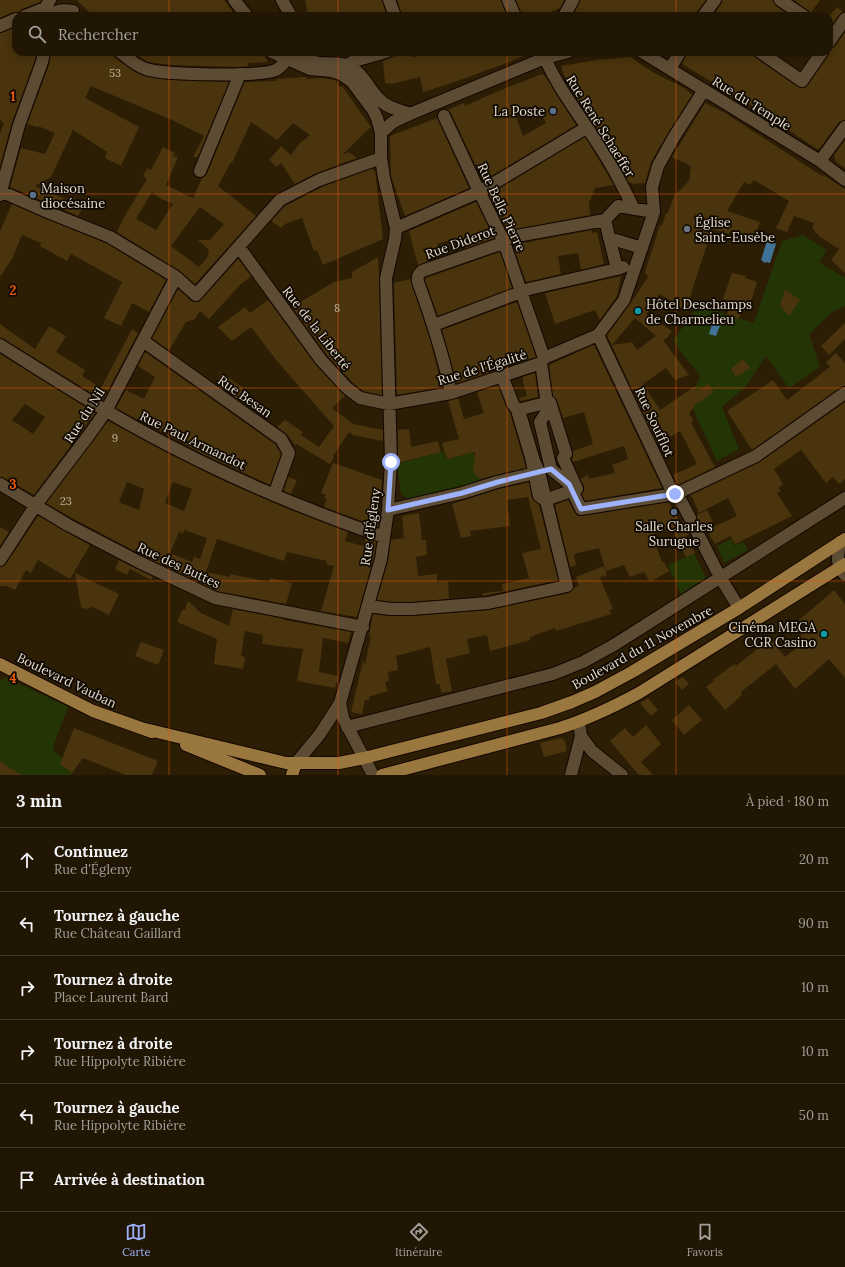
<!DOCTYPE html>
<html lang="fr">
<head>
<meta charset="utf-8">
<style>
  :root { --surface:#211604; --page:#291f0e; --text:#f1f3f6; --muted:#a29f9a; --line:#3e3526; --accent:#9fb3fd }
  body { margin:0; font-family:Lora,serif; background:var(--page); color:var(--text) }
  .stop { position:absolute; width:12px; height:12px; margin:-9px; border:3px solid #9fb3fd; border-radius:50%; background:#fff }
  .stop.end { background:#9fb3fd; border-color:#fff; box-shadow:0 1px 4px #0008 }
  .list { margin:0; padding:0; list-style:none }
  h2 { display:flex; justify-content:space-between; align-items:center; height:52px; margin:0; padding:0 16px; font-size:17px }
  h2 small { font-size:13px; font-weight:400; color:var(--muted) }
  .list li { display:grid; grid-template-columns:26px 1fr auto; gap:12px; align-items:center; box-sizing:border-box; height:64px; padding:0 16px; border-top:1px solid var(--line) }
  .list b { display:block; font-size:15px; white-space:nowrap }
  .list p { margin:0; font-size:13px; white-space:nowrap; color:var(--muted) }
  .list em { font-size:13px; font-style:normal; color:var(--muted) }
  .icon { flex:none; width:22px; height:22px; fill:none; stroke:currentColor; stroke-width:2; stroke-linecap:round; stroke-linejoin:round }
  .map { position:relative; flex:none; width:845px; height:775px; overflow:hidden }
  .search { position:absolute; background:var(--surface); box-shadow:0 2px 10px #0003; left:12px; right:12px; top:12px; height:44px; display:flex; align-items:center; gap:10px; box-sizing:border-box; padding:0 14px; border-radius:12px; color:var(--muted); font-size:15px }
  .sheet { height:436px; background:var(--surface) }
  nav { display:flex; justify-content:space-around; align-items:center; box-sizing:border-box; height:56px; border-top:1px solid var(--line); background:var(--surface); font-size:11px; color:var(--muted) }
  nav a { display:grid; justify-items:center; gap:2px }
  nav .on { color:var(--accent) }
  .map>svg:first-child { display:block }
  .green { fill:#243505 }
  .water { fill:#407395 }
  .building { fill:#4a340d; fill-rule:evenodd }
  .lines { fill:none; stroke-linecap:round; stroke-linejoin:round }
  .minor-casing { stroke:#140700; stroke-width:14 }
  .major-casing { stroke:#140700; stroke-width:14 }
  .minor { stroke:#5d4c34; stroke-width:12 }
  .major { stroke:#9a773e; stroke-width:12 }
  .route { stroke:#9fb3fd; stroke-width:5 }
  .grid { fill:none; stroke:#e8590c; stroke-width:1; stroke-opacity:0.55 }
  .service-dot { fill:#5c6f8a; stroke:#0f0902; stroke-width:1.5 }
  .worship-dot { fill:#6b7280; stroke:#0f0902; stroke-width:1.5 }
  .culture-dot { fill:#0f9aa8; stroke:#0f0902; stroke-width:1.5 }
  .labels { text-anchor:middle; stroke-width:3.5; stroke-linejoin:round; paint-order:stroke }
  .number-label { font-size:11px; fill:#beb19d }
  .street-label { font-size:13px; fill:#e5dbcd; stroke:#0f0902 }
  .poi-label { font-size:13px; fill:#e5dbcd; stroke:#0f0902; text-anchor:start }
  .grid-label { font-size:13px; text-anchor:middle; font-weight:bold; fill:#e8590c; stroke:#0f0902; stroke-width:3.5; stroke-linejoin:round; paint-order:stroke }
</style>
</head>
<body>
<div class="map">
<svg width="845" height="775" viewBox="0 0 845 775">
  <rect width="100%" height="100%" fill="#2c1d05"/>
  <!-- green -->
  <path class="green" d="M 803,235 L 827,250 L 819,262 L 845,278 L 845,306 L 832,312 L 809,334 L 820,367 L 789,388 L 766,356 L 746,386 L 722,407 L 739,449 L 717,461 L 690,403 L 700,376 L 673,341 L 698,305 L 754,323 L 782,241 Z
    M 444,451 L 445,457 L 448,459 L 473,452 L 477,464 L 473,467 L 473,469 L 476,476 L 480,476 L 481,481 L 408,499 L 401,494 L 397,464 Z
    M 731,539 L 735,546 L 743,542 L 748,550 L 724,563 L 717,546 Z
    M 694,553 L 706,578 L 681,594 L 668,565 Z
    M 5,677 L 68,707 L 53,747 L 55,752 L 76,767 L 71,775 L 0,775 L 0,682 Z"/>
  <!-- water -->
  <path class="water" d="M 771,240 L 776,244 L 770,263 L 767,262 L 765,263 L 761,260 L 767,241 Z
    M 714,318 L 722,320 L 716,336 L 709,334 Z"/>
  <!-- building -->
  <path class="building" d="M 0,0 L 41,0 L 40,2 L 22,9 L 19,12 L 13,12 L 0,18 Z
    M 77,0 L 224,0 L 236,16 L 93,16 Z
    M 305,0 L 382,0 L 387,16 L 308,16 Z
    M 397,0 L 501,0 L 507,16 L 402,16 Z
    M 516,0 L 564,0 L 560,8 L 542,16 L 522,16 Z
    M 580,0 L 706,0 L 697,12 L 696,16 L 575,16 L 574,14 Z
    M 722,0 L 773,0 L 776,6 L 790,16 L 718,16 L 714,14 L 721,4 Z
    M 794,0 L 820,0 L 811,13 Z
    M 837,7 L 843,12 L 839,15 L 829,29 L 829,16 Z
    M 16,27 L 16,52 L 36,52 L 35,60 L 12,122 L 0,166 L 0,133 L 4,124 L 0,119 L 0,33 Z
    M 845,32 L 845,120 L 839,122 L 820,148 L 817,149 L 754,107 L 682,64 L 687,52 L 753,52 L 756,58 L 798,87 L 805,88 L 808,85 L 828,56 L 829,49 L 835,46 Z
    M 51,52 L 113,52 L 115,58 L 135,72 L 144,76 L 171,80 L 229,82 L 198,157 L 193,157 L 204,136 L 172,120 L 91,86 L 85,98 L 139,127 L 121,166 L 105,158 L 107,152 L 73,130 L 51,177 L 35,186 L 73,202 L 72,204 L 82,209 L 78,216 L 10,187 L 21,148 L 45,154 L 55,133 L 38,126 L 37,127 L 27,124 L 49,65 Z
    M 132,52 L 262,52 L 268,62 L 248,63 L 248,66 L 239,67 L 172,65 L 148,62 Z
    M 410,52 L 412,57 L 455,52 L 532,52 L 509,62 L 449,84 L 423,92 L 420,77 L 392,84 L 385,83 L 383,61 L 392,57 Z
    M 630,57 L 654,73 L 684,88 L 692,95 L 668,133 L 651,162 L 645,183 L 632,184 L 631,182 L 629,183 L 604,139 L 568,85 L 561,66 L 597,60 Z
    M 542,74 L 545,76 L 576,125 L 483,181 L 451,113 L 448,110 L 464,103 L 465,106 L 496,92 ZM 527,106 L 539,111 L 546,123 L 523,136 L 514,111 Z
    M 306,77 L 307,79 L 323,78 L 335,80 L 340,87 L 342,86 L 371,127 L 342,155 L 349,152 L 357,158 L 316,173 L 295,184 L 281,163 L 277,167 L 269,160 L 281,146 L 291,155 L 299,144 L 310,135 L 293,123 L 277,140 L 251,122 L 232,163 L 231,162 L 218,186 L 256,216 L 195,284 L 180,271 L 117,232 L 123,219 L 147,179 L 143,176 L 147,168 L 151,170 L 163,147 L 175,153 L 173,156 L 178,157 L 166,185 L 193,198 L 202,178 L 207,174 L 245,81 L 245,82 L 277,81 L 277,79 ZM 152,192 L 161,199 L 173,204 L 156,230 L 136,219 ZM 200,207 L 224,224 L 210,240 L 198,240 L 209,250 L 207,258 L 199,267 L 171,246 Z
    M 705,103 L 725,113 L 822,176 L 823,175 L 845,189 L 845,273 L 831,260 L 839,249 L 820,237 L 812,228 L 814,223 L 794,216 L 787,232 L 776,228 L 789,201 L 754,180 L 750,185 L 744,182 L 727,211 L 760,222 L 754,240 L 730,232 L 729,234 L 712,229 L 689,300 L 694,302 L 687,312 L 660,294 L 646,314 L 672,331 L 667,338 L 663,340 L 689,375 L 675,380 L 666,368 L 643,384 L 660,410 L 695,386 L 697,391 L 708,384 L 714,392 L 695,405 L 689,414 L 694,421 L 691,423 L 715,467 L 678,485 L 673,475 L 697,464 L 680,431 L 670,437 L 668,433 L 656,441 L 607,335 L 630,304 L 648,277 L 645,272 L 660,225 L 662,226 L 666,213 L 668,213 L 674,196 L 689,181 L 691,166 L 672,157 ZM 635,318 L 656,336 L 637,350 L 632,342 L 612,345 Z
    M 437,118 L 469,188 L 405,216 L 391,176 L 390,136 Z
    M 585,137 L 614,185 L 595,188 L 589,203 L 590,215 L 507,231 L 489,195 Z
    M 845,140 L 845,168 L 836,162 L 834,155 Z
    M 372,169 L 375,171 L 383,239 L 323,265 L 317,250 L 314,251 L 302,218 L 285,224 L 281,228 L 271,221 L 285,206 L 322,187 Z
    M 476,202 L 494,238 L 466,248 L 461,237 L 437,244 L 441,256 L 418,265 L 409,231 Z
    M 12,204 L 106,243 L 166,280 L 149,312 L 132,303 L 121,326 L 104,318 L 122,282 L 71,254 L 67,261 L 40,246 L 41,243 L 22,235 L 12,259 L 0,277 L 0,231 Z
    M 592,230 L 592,233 L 597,232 L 604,264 L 581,270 L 578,253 L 558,256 L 561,274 L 526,282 L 513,245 Z
    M 500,252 L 512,288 L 438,316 L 425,280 L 426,278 Z
    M 378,257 L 379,277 L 382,395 L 363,391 L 352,382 L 327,355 L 292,307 L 334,282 L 352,278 L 352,272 Z
    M 238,259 L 251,276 L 239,286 L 209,319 L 200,311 L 195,319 L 186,322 L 169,350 L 152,338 L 178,289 L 191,301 L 195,302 L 199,302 Z
    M 732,273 L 746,276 L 745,278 L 757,282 L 749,307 L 741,304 L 739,319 L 727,315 L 731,302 L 723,299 Z
    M 621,276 L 617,296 L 600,320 L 595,310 L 555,324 L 545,293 Z
    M 410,279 L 430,339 L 442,387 L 397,395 L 394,283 Z
    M 785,289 L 800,300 L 789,316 L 780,305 Z
    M 268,300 L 315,364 L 345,396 L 332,408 L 353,424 L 383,430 L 383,441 L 353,435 L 349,432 L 333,456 L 334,457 L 330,464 L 296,444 L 295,445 L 286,433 L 277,427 L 285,420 L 303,432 L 301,435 L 319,447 L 334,426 L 277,361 L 251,327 L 232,341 L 218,327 L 245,307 L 250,313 Z
    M 517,302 L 536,357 L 457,383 L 442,330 Z
    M 845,323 L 845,339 L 829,355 L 821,346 Z
    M 0,324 L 35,349 L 49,326 L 66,336 L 56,352 L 85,370 L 82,376 L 101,388 L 132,329 L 138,333 L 103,400 L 4,339 L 0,338 Z
    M 593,345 L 594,345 L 662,488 L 585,501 L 582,494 L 584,490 L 584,486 L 580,479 L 588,475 L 589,479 L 615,473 L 612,465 L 628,459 L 624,446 L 573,462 L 572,459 L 573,455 L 573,451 L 593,444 L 584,412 L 563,418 L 557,400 L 553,396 L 549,365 Z
    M 145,352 L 275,444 L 281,454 L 270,485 L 203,454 L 116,408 L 126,390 L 144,399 L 155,377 L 138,366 Z
    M 836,353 L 845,363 L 845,386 L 841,387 L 752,450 L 727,411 L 773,380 L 787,400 L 830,367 L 826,362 Z
    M 0,354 L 95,413 L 34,495 L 4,478 L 0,477 ZM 25,404 L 45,417 L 33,434 L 12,420 Z
    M 743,359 L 750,368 L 736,377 L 731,369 Z
    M 221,372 L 248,392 L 241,400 L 244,402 L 243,403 L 216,384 Z
    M 535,373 L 538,397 L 520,401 L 519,398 L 527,396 L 522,377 Z
    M 498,385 L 506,407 L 510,413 L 526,468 L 480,479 L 480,478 L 476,476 L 473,469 L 475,452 L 447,459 L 447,457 L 446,457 L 442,443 L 459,439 L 448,401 L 458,398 L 464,419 L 484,413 L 477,392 Z
    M 845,402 L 845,479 L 839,484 L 833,477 L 826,483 L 801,450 L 774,469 L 783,484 L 778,488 L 781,491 L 777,493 L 792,516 L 735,544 L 730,536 L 715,544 L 709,534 L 709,529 L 737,516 L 728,498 L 699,513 L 691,495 L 760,462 Z
    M 108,421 L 166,452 L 226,482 L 288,509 L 348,532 L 345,541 L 363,546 L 366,538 L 376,542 L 374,557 L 357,617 L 321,611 L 334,566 L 326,564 L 327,561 L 287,552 L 284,561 L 217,539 L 206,572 L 230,577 L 230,574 L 269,582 L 270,578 L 292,583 L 286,604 L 217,591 L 142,555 L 72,518 L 46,503 ZM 127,482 L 144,489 L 139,510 L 119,502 ZM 173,482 L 192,489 L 184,511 L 165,503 ZM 184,530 L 207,538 L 200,559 L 194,557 L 192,562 L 170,553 L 179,532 L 183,534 Z
    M 409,429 L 411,447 L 438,441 L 441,452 L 398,463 L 398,430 Z
    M 333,463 L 382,480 L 378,527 L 324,507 L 327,499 L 324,498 L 326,495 L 321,493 Z
    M 288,477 L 297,480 L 291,494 L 284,491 Z
    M 529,482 L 532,498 L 539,505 L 558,580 L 483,596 L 483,593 L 503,591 L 502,584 L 529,578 L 522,553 L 541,549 L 528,497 L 507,500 L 510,526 L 470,531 L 471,536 L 461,538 L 452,504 L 499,489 Z
    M 568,500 L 575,513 L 578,516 L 582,516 L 669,502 L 680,523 L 683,521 L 686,525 L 690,525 L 689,529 L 689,534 L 686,536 L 695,553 L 686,557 L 671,526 L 652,535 L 662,562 L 664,562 L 669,571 L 650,582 L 644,572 L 630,577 L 624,565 L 606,571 L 599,548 L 574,554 L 576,565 L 570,567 L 555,505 Z
    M 707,510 L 713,522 L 703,527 L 700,524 L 696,523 L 697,519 L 697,515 Z
    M 419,513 L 422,540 L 426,540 L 427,555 L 416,557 L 418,576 L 437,574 L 437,582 L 448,581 L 449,599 L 412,602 L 391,602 L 377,600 L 388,561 L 391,540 L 404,538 L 402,516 Z
    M 38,516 L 90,545 L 70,579 L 38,560 L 31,573 L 26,570 L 15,590 L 7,586 L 0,586 L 0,567 L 6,564 Z
    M 0,527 L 9,532 L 0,546 Z
    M 119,560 L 153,577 L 151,580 L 130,569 L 127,575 L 115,569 Z
    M 604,566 L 607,575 L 579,586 L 576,577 Z
    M 75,573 L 119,594 L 109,615 L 93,607 L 86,609 L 81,607 Z
    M 600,578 L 613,609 L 609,610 L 611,614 L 556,631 L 555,628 L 530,637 L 530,640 L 490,651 L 487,635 L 467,639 L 470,653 L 446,659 L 452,691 L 441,693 L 440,684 L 436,684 L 430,647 L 396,656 L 398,670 L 388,672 L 389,681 L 385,682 L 388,691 L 369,697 L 369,700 L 365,700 L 362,714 L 351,712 L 363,661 L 365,665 L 371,636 L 369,635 L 373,614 L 391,616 L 412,616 L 489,610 L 569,593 L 574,588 Z
    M 834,590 L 845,604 L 845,678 L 829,659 L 795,689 L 776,664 L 741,692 L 742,694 L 739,698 L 725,710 L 706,687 L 714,681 L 713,680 L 734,664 L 736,666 L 770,639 L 785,657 L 802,644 L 797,638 L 807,630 L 799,620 Z
    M 188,601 L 201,613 L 229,626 L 233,609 L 284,619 L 284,620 L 351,632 L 348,643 L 323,638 L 319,672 L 339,676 L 335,688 L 297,681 L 303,649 L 262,644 L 263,635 L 245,631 L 241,656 L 245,657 L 243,669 L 214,664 L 217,639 L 177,622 L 182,610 L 185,610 Z
    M 141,642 L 164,650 L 158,665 L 135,656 Z
    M 683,677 L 689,684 L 682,690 L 675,682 Z
    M 648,698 L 658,710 L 651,716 L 640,703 Z
    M 689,705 L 702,720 L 684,735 L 672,720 Z
    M 646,725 L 661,744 L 641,762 L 653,775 L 639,775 L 610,741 L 625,728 L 633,737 Z
    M 74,728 L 158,761 L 152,775 L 126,775 L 83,758 L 72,773 L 60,764 Z
    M 561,738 L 565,741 L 567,751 L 544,757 L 540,743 Z
    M 0,761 L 21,775 L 0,775 Z"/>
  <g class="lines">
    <defs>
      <path id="minor" d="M 234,0 L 247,16
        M 282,0 L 291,16
        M 389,0 L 395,16
        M 508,0 L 515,16
        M 780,0 L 804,16
        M 25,16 L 45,8 L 50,0
        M 51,16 C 56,9 65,10 73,11
        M 564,16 L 573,0
        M 703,16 L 715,0
        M 0,26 L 16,19
        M 829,42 L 845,19
        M 120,52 C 128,58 136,66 146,69 C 164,75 259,77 276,70 C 283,66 288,58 292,52
        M 272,52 L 310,69 L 331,71 L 341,74 L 352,82 L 373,110 L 377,118 L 381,133 L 381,158 L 384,178 L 396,228 L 395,239 L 386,278 L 391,462 L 388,510 L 381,559 L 340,703 L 320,734 L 296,763
        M 301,52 C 311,69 331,60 346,65 C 363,71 368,89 380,100 C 387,108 400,110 410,114
        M 642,52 L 820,161 L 845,180
        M 760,52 L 802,81 L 822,52
        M 545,58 C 560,93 586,123 605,155 C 616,172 625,191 634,209
        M 347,65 L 354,61 L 386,52
        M 670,69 L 680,52
        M 444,116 L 477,187 L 504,242 L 544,358
        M 381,133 L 393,122 L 410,114 L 545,58 L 568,52
        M 820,161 L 845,127
        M 200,171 L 240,74
        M 0,191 L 50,213 L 110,237 L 176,277 L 196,295 L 280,200 L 319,180 L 381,158
        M 0,195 L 19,125 L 42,62 L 44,52
        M 396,228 L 479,192 L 586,128
        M 609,238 L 642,248
        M 239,247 L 321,360 L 347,388 L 360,398 L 389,404 L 451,393 L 541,363 L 544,358 L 598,335 L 624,300 L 654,212 L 652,187 L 658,166 L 674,137 L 704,90
        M 623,267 L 617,269 L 605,220 L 618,206 L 654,212
        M 434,325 L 529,289 L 617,269
        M 598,335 L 670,487 L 681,501 L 690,518
        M 143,341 L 281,439 L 289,453 L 274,495
        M 0,345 C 46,374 92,404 140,430 C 218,473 300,508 384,537
        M 541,363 L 548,410 L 540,422 L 551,469 L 569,484 L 581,509 L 675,494 L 682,491 L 756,456 L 845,393
        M 451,393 C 443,353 432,320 418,282 C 417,277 418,274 422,271 L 500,244 L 511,237 L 605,220
        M 550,402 L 566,454 L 563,458 L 577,489 L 545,500 L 539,496 L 531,457 L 517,410 Z
        M 0,484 L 68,525 L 139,562 L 215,598 L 363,627
        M 388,510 L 462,493 L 497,482 L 540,472
        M 696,530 L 720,577 L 739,608
        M 840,542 C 838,556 835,564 845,575
        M 0,560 L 35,506 L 89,435 L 106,411 L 176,277
        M 368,606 L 391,609 L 412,609 L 488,603 L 567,586 L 539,472 L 534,461 L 520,414 L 513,404 L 502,376
        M 340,703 L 343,718 L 373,775
        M 579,722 L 581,736 L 592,751 L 622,775
        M 347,727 L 553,674 L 583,662 L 614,645 L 845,498
        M 571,775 L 581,736"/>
      <path id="major" d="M 0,664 L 93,711 L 152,732
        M 145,729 L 286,763 L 339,763 L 364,758 L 541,713 L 572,702 L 595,692 L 632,672 L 739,608 L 845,539
        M 186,745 L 260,775
        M 292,775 L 296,763
        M 382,775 L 560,728 C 588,719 613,707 639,693 L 845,564"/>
    </defs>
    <!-- minor casing -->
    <use href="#minor" class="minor-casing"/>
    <!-- major casing -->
    <use href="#major" class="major-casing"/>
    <!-- minor -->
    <use href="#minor" class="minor"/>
    <!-- major -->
    <use href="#major" class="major"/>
  </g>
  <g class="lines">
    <!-- route -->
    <path class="route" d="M 391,462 L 388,510 L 462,493 L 498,482 L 551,469 L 569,484 L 581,509 L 675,494"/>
  </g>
  <!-- grid -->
  <path class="grid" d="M 169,0 L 169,16M 338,0 L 338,16M 507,0 L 507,16M 676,0 L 676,16M 169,52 L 169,775M 338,52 L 338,775M 507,52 L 507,775M 676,52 L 676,775M 0,194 L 845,194M 0,388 L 845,388M 0,581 L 845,581"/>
  <!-- markers -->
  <g class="service-dot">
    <circle cx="553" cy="111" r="4"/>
    <circle cx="33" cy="195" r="4"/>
    <circle cx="674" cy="512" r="4"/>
  </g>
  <circle class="worship-dot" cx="687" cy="229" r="4"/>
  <g class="culture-dot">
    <circle cx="638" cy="311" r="4"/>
    <circle cx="824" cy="634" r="4"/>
  </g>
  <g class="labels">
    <!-- number labels -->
    <g class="number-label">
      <text x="115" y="77">53</text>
      <text x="337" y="312">8</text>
      <text x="115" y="442">9</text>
      <text x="66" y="505">23</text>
    </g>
    <!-- street labels -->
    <g class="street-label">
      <text transform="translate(752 103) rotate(32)" y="5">Rue du Temple</text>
      <text transform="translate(601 126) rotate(58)" y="5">Rue René Schaeffer</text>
      <text transform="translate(502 207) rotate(65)" y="5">Rue Belle Pierre</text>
      <text transform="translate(460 242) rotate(-20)" y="5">Rue Diderot</text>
      <text transform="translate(317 328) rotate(52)" y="5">Rue de la Liberté</text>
      <text transform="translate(482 367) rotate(-17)" y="5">Rue de l'Égalité</text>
      <text transform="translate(245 396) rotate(35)" y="5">Rue Besan</text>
      <text transform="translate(84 415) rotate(-57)" y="5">Rue du Nil</text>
      <text transform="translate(655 422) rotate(65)" y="5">Rue Soufflot</text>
      <text transform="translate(193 440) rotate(26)" y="5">Rue Paul Armandot</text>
      <text transform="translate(370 527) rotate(-82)" y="5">Rue d'Égleny</text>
      <text transform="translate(179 565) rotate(25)" y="5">Rue des Buttes</text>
      <text transform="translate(642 647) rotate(-29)" y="5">Boulevard du 11 Novembre</text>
      <text transform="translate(67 680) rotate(26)" y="5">Boulevard Vauban</text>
    </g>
    <!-- poi labels -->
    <g class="poi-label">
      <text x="545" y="116" text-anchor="end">La Poste</text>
      <text x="41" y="193">Maison<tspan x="41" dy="15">diocésaine</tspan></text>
      <text x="695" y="227">Église<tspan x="695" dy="15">Saint-Eusèbe</tspan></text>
      <text x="646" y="309">Hôtel Deschamps<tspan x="646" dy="15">de Charmelieu</tspan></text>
      <text x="674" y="531" text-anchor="middle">Salle Charles<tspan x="674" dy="15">Surugue</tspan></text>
      <text x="816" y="632" text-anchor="end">Cinéma MEGA<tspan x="816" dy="15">CGR Casino</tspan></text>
    </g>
  </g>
  <g class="grid-label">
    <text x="13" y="101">1</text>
    <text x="13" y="295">2</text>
    <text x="13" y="489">3</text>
    <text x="13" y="683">4</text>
  </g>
</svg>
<div class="stop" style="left:391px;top:462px"></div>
<div class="stop end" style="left:675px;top:494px"></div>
<div class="search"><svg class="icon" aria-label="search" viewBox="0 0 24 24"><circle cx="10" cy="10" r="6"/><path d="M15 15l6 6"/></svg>Rechercher</div>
</div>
<section class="sheet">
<h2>3 min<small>À pied · 180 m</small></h2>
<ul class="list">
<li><svg class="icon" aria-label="ahead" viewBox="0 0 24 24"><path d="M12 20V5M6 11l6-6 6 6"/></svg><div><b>Continuez</b><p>Rue d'Égleny</p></div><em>20 m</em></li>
<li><svg class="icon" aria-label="left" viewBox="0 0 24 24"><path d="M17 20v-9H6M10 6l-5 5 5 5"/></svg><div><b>Tournez à gauche</b><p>Rue Château Gaillard</p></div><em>90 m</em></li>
<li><svg class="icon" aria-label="right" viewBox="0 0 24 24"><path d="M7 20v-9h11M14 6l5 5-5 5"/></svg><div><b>Tournez à droite</b><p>Place Laurent Bard</p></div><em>10 m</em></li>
<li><svg class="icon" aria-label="right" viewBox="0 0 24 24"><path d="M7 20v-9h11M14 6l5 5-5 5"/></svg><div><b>Tournez à droite</b><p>Rue Hippolyte Ribière</p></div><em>10 m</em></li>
<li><svg class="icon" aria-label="left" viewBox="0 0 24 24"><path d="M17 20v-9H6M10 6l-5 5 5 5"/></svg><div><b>Tournez à gauche</b><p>Rue Hippolyte Ribière</p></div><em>50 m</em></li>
<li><svg class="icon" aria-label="arrive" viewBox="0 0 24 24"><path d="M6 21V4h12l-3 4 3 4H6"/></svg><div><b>Arrivée à destination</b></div></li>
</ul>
</section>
<nav>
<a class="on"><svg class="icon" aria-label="map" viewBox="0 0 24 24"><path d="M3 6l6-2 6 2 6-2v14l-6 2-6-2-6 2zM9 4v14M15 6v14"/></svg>Carte</a>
<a><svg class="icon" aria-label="directions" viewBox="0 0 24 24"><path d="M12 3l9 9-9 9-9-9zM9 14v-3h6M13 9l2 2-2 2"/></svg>Itinéraire</a>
<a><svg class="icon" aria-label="saved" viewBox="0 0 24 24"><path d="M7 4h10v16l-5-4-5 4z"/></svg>Favoris</a>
</nav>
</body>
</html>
